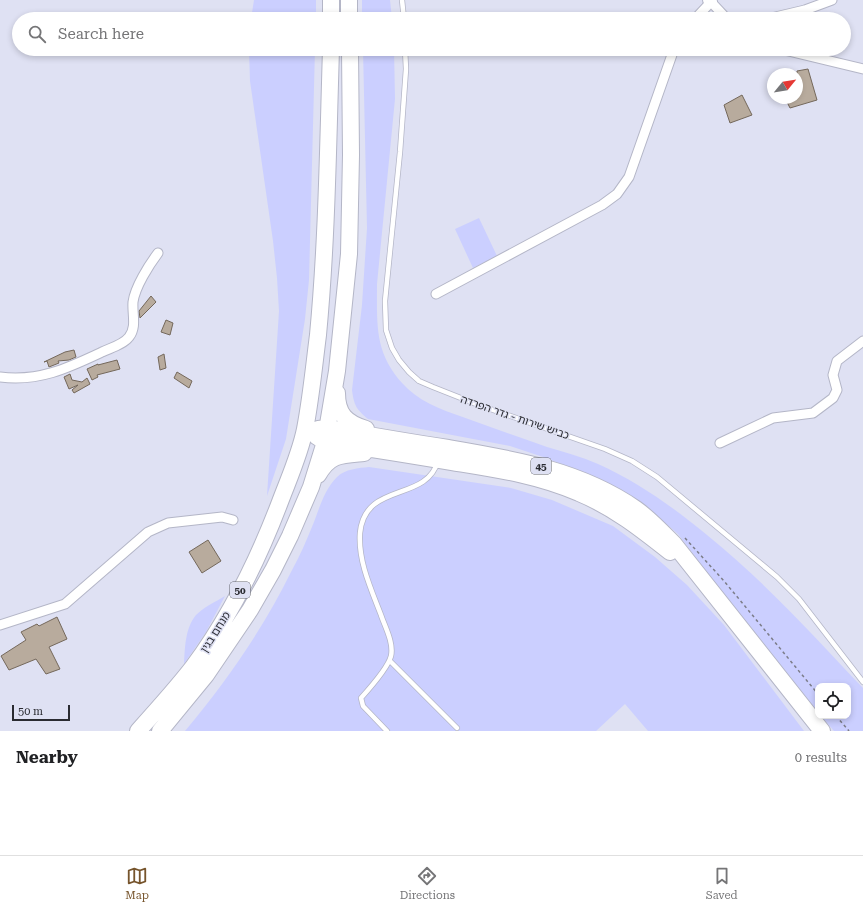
<!DOCTYPE html>
<html lang="en">
<head>
<meta charset="utf-8">
<style>
  :root { --surface:#fff; --page:#f2f2f2; --text:#202124; --muted:#757577; --line:#e0e0e0; --accent:#76542c }
  body { margin:0; font-family:"Roboto Serif","Noto Sans Hebrew",serif; background:var(--page); color:var(--text) }
  .controls { position:absolute; right:12px; bottom:12px; display:grid; overflow:hidden; border-radius:8px; box-shadow:0 2px 6px #0003 }
  .controls button { width:36px; height:36px; display:grid; place-items:center; padding:0; border:0; border-bottom:1px solid var(--line); background:var(--surface); color:var(--text); font:20px sans-serif }
  .compass { position:absolute; left:767px; top:68px; width:36px; height:36px; border-radius:50%; background:var(--surface); box-shadow:0 2px 6px #0003; rotate:60deg }
  .scale { position:absolute; left:12px; bottom:10px; width:58px; box-sizing:border-box; padding-left:4px; border:2px solid #2a2b31; border-top:0; font-size:11px; line-height:14px; white-space:nowrap; color:#2a2b31; -webkit-text-stroke:3px #dfe1f3; paint-order:stroke }
  .list { margin:0; padding:0; list-style:none }
  h2 { display:flex; justify-content:space-between; align-items:center; height:52px; margin:0; padding:0 16px; font-size:17px }
  h2 small { font-size:13px; font-weight:400; color:var(--muted) }
  .icon { flex:none; width:22px; height:22px; fill:none; stroke:currentColor; stroke-width:2; stroke-linecap:round; stroke-linejoin:round }
  .map { position:relative; flex:none; width:863px; height:731px; overflow:hidden }
  .search { position:absolute; background:var(--surface); box-shadow:0 2px 6px #0003; left:12px; right:12px; top:12px; height:44px; display:flex; align-items:center; gap:10px; box-sizing:border-box; padding:0 14px; border-radius:22px; color:var(--muted); font-size:15px }
  .sheet { height:124px; background:var(--surface) }
  nav { display:flex; justify-content:space-around; align-items:center; box-sizing:border-box; height:56px; border-top:1px solid var(--line); background:var(--surface); font-size:11px; color:var(--muted) }
  nav a { display:grid; justify-items:center; gap:2px }
  nav .on { color:var(--accent) }
  .map>svg:first-child { display:block }
  .green { fill:#cbcfff }
  .building { fill:#b8ab9d; stroke:#74685b }
  .lines { fill:none; stroke-linecap:round; stroke-linejoin:round }
  .lane-casing { stroke:#b4b6c7; stroke-width:6 }
  .street-casing { stroke:#b4b6c7; stroke-width:11 }
  .secondary-casing { stroke:#b4b6c7; stroke-width:14 }
  .highway-casing { stroke:#b4b6c7; stroke-width:18 }
  .path { stroke:#7c7d89; stroke-width:1.5; stroke-dasharray:3 3; stroke-linecap:butt }
  .lane { stroke:#fff; stroke-width:4.5 }
  .street { stroke:#fff; stroke-width:9 }
  .secondary { stroke:#fff; stroke-width:12 }
  .highway { stroke:#fff; stroke-width:16 }
  .labels { text-anchor:middle; stroke-width:3; stroke-linejoin:round; paint-order:stroke }
  .shield { fill:#dfe1f3; stroke:#60626b; stroke-width:1 }
  .shield-label { font-size:10px; font-weight:bold; fill:#2a2b31 }
  .street-label { font-size:11px; fill:#2a2b31; stroke:#dfe1f3 }
</style>
</head>
<body>
<div class="map">
<svg width="863" height="731" viewBox="0 0 863 731">
  <rect width="100%" height="100%" fill="#dfe1f3"/>
  <!-- green -->
  <path class="green" d="M 254,0 L 316,0 L 316,19 L 251,19 Z
    M 362,0 L 390,0 L 392,19 L 362,19 Z
    M 249,49 L 315,49 L 309,280 L 305,319 L 286,439 L 267,496 L 279,311 L 277,278 L 273,241 L 250,81 Z
    M 363,49 L 394,49 L 395,99 L 377,284 C 377,327 374,356 408,389 C 425,405 449,412 471,420 C 496,429 521,438 547,447 C 564,452 582,457 598,464 C 638,482 673,507 707,535 C 764,581 813,635 863,688 L 863,731 L 834,731 L 821,716 L 848,716 L 848,686 L 818,686 L 818,712 L 730,603 L 678,534 L 649,509 L 595,477 L 546,458 L 510,446 L 368,419 C 356,409 354,405 352,390 L 362,305 L 367,228 Z
    M 479,218 L 497,256 L 473,268 L 455,229 Z
    M 369,467 L 511,488 L 552,500 L 613,526 L 655,557 L 687,585 L 724,625 L 804,731 L 648,731 L 625,704 L 596,731 L 185,731 C 226,682 263,629 291,572 C 300,556 307,539 314,522 C 320,506 325,489 337,477 C 345,469 359,468 369,467 Z
    M 225,596 L 206,632 L 184,664 C 185,648 185,628 196,615 C 204,607 215,602 225,596 Z"/>
  <!-- building -->
  <path class="building" d="M 808,69 L 817,100 L 790,108 L 785,98 L 797,98 L 797,86 L 800,84 L 797,80 L 797,71 Z
    M 742,95 L 752,115 L 730,123 L 724,105 Z
    M 151,296 L 156,302 L 140,318 L 139,311 Z
    M 166,320 L 173,323 L 170,335 L 161,332 Z
    M 74,350 L 76,357 L 69,360 L 58,361 L 59,363 L 49,367 L 47,361 L 44,362 L 65,352 Z
    M 164,354 L 166,368 L 160,370 L 158,357 Z
    M 117,360 L 120,369 L 97,375 L 98,377 L 92,380 L 87,369 L 98,364 L 98,365 Z
    M 177,372 L 192,381 L 189,388 L 174,378 Z
    M 70,374 L 72,380 L 82,382 L 87,378 L 90,384 L 74,393 L 72,390 L 78,385 L 69,389 L 64,377 Z
    M 208,540 L 221,561 L 202,573 L 189,552 Z
    M 57,617 L 67,639 L 49,647 L 60,669 L 46,674 L 36,659 L 9,670 L 1,656 L 26,640 L 21,632 L 37,624 L 39,626 Z"/>
  <g class="lines">
    <defs>
      <path id="lane" d="M 402,0 L 404,19
        M 405,49 L 406,69 L 400,152 L 385,301 L 386,330 L 392,348 L 399,360 L 409,372 L 419,381 L 433,387 L 476,404 L 605,449 L 632,461 L 657,477 L 777,577 L 799,599 L 863,682
        M 390,661 L 457,728
        M 387,731 L 363,706 L 361,698 C 370,688 388,668 391,656 C 394,643 385,627 381,615 C 371,589 358,561 360,533 C 365,481 426,503 438,461"/>
      <path id="street" d="M 695,19 L 711,2 L 727,19
        M 767,19 L 805,10 L 832,0
        M 780,49 L 863,69
        M 436,294 L 602,205 L 617,194 L 629,177 L 674,49
        M 0,377 C 39,382 68,368 102,352 C 110,348 123,345 129,337 C 137,327 132,314 133,302 C 135,287 149,265 158,253
        M 720,443 L 773,418 L 813,413 L 833,398 L 837,390 L 833,375 L 837,361 L 863,341
        M 0,625 L 65,604 L 148,532 L 168,523 L 222,517 L 233,520"/>
      <path id="secondary" d="M 709,0 L 711,2"/>
      <path id="highway" d="M 331,0 L 331,19
        M 349,0 L 349,19
        M 337,393 C 337,414 346,423 366,429
        M 318,429 L 328,428 C 368,435 408,442 448,448 C 513,459 580,470 636,509 C 650,519 662,532 674,544 L 822,731
        M 316,436 L 325,442 C 368,448 410,455 452,462 C 495,469 538,475 579,493 C 613,507 641,529 670,552
        M 318,475 C 330,454 341,455 364,453
        M 138,731 C 157,710 176,689 193,667 C 230,617 258,560 280,502 C 289,478 300,454 305,429 C 311,398 314,366 318,335 C 327,240 328,144 331,49
        M 160,731 L 206,675 L 250,610 L 273,570 L 290,536 L 311,487 L 325,442 L 337,371 L 349,254 L 351,155 L 350,49"/>
    </defs>
    <!-- lane casing -->
    <use href="#lane" class="lane-casing"/>
    <!-- street casing -->
    <use href="#street" class="street-casing"/>
    <!-- secondary casing -->
    <use href="#secondary" class="secondary-casing"/>
    <!-- highway casing -->
    <use href="#highway" class="highway-casing"/>
    <!-- path -->
    <path class="path" d="M 685,538 L 724,581 L 818,694
      M 836,716 L 849,731"/>
    <!-- lane -->
    <use href="#lane" class="lane"/>
    <!-- street -->
    <use href="#street" class="street"/>
    <!-- secondary -->
    <use href="#secondary" class="secondary"/>
    <!-- highway -->
    <use href="#highway" class="highway"/>
  </g>
  <g class="labels">
    <!-- shield labels -->
    <g class="shield">
      <rect x="531" y="458" width="20" height="16" rx="3"/>
      <rect x="230" y="582" width="20" height="16" rx="3"/>
    </g>
    <g class="shield-label">
      <text x="541" y="470">45</text>
      <text x="240" y="594">50</text>
    </g>
    <!-- street labels -->
    <g class="street-label">
      <text transform="translate(515 417) rotate(19)" y="4">כביש שירות - גדר הפרדה</text>
      <text transform="translate(215 632) rotate(-58)" y="4">מנחם בגין</text>
    </g>
  </g>
</svg>
<div class="controls">
<button><svg class="icon" aria-label="locate" viewBox="0 0 24 24"><circle cx="12" cy="12" r="6"/><path d="M12 2v4M12 18v4M2 12h4M18 12h4"/></svg></button>
</div>
<svg class="compass" viewBox="-18 -18 36 36"><path d="M0-13l5 13h-10z" fill="#e53935"/><path d="M0 13l5-13h-10z" fill="#757577"/></svg>
<div class="scale">50 m</div>
<div class="search"><svg class="icon" aria-label="search" viewBox="0 0 24 24"><circle cx="10" cy="10" r="6"/><path d="M15 15l6 6"/></svg>Search here</div>
</div>
<section class="sheet">
<h2>Nearby<small>0 results</small></h2>
<ul class="list">
</ul>
</section>
<nav>
<a class="on"><svg class="icon" aria-label="map" viewBox="0 0 24 24"><path d="M3 6l6-2 6 2 6-2v14l-6 2-6-2-6 2zM9 4v14M15 6v14"/></svg>Map</a>
<a><svg class="icon" aria-label="directions" viewBox="0 0 24 24"><path d="M12 3l9 9-9 9-9-9zM9 14v-3h6M13 9l2 2-2 2"/></svg>Directions</a>
<a><svg class="icon" aria-label="saved" viewBox="0 0 24 24"><path d="M7 4h10v16l-5-4-5 4z"/></svg>Saved</a>
</nav>
</body>
</html>
